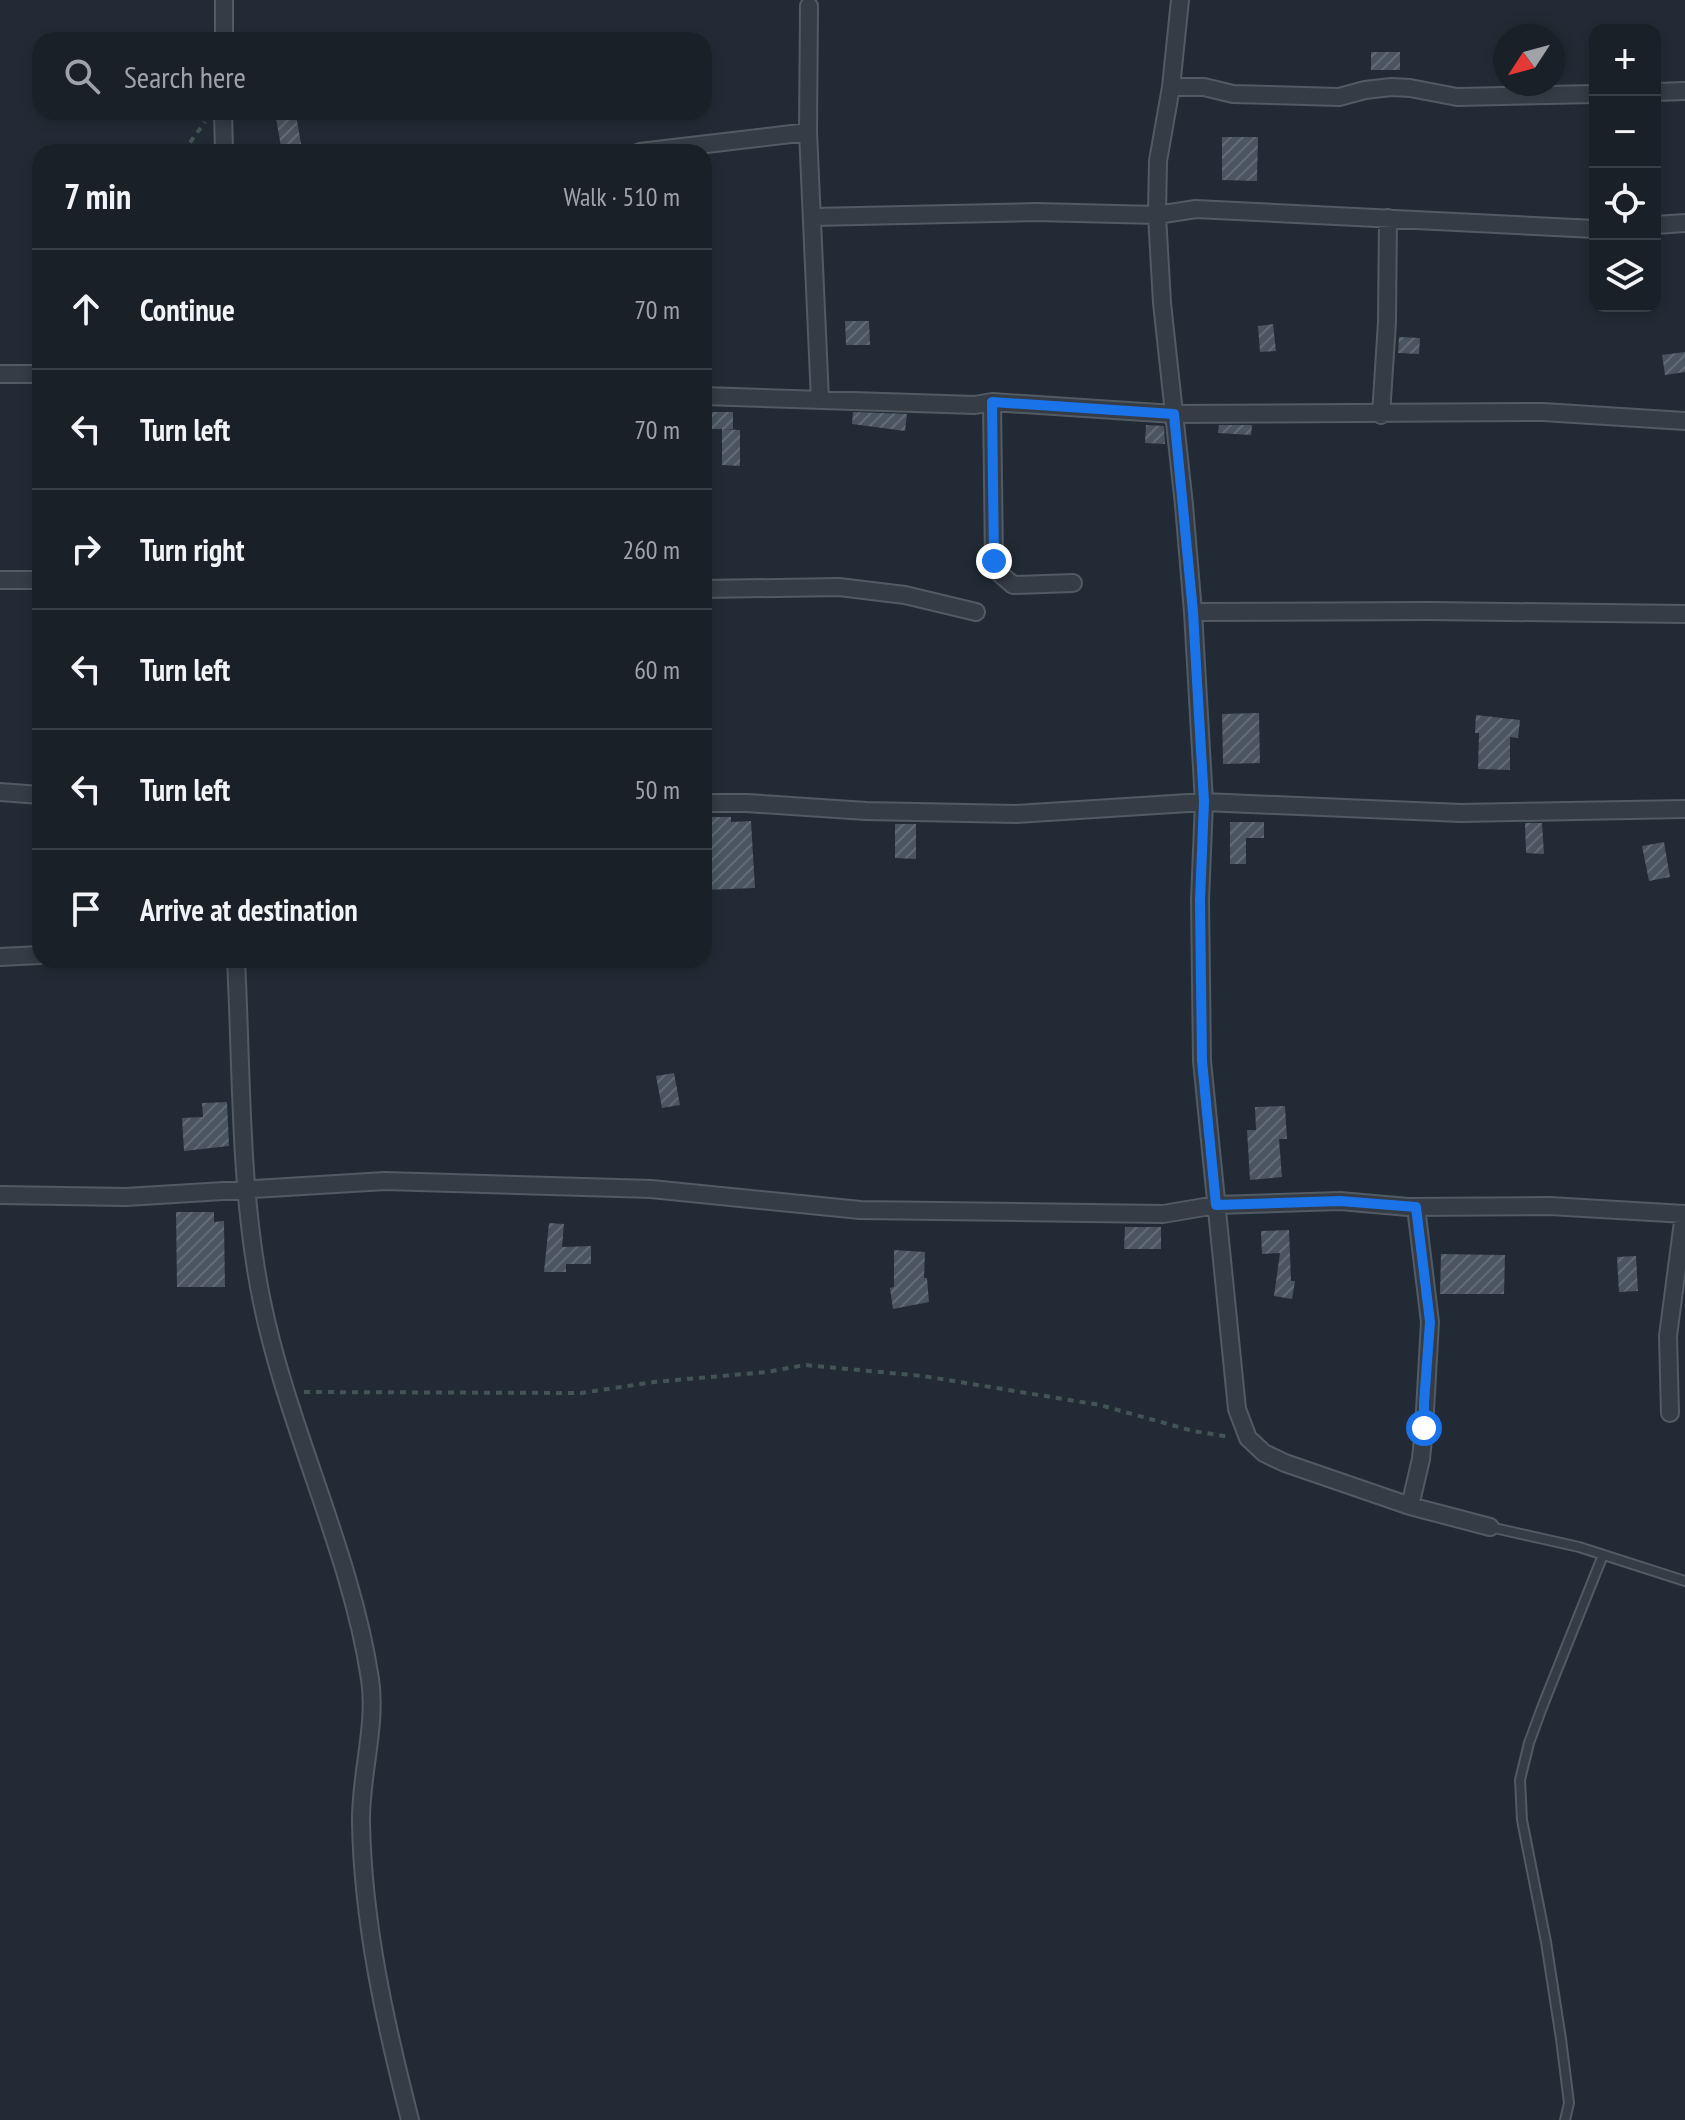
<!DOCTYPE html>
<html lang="en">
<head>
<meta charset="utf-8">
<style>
  :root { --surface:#1a2028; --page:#272d34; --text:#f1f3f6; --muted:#9fa3a8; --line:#383e45 }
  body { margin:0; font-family:"PT Sans Narrow",sans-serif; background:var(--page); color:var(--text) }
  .controls { position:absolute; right:24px; top:24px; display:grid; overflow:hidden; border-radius:16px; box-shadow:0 4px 12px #0003 }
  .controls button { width:72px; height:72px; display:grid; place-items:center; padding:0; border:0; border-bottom:2px solid var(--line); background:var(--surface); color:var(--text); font:40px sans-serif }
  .compass { position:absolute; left:1493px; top:24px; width:72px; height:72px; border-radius:50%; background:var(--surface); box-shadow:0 4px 12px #0003; rotate:234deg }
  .stop { position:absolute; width:24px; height:24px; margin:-18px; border:6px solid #1a73e8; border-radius:50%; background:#fff }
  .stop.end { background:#1a73e8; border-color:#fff; box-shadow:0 2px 8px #0008 }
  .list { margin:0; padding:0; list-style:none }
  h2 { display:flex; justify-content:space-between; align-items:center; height:104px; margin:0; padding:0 32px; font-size:34px }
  h2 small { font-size:26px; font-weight:400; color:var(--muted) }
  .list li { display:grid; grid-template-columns:52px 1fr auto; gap:24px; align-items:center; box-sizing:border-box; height:120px; padding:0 32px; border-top:2px solid var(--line) }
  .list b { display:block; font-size:30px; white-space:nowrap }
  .list em { font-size:26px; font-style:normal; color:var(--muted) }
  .icon { flex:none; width:44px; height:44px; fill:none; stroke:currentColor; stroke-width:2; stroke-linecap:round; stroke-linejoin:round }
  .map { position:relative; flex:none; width:1685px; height:2120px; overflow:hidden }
  .search { position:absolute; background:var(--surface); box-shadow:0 4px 12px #0003; left:32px; top:32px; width:680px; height:88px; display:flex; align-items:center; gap:20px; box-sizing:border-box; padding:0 28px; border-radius:24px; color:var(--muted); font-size:30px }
  .panel { position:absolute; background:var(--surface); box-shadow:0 4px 12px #0003; left:32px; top:144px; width:680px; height:824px; border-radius:24px }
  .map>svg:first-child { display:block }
  .building { fill:url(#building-hatch) }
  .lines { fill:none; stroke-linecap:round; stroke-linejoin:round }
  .service-casing { stroke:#525a63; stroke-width:12 }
  .minor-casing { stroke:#525a63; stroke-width:20 }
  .path { stroke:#435456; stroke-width:4; stroke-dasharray:6 6; stroke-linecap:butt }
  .service { stroke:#353c46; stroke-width:8 }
  .minor { stroke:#353c46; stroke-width:16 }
  .route { stroke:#1a73e8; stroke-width:10 }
</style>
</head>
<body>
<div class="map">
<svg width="1685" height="2120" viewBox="0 0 1685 2120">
  <defs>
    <pattern id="building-hatch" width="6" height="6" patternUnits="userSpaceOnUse" patternTransform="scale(2)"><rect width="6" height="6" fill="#4a5561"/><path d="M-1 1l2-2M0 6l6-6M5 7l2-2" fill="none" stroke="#626b76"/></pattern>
  </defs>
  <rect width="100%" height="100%" fill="#222b35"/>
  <!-- building -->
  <path class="building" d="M 1371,52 L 1400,52 L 1400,70 L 1371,70 Z
    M 296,115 L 301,144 L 281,147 L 276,118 Z
    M 1222,137 L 1258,137 L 1257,181 L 1222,180 Z
    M 845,321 L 869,321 L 870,345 L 846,345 Z
    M 1273,324 L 1276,351 L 1260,352 L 1258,326 Z
    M 1399,337 L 1420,338 L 1419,354 L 1398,353 Z
    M 1685,352 L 1685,372 L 1665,375 L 1662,355 Z
    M 704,412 L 733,412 L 733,429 L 704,429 Z
    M 853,412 L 907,414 L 905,431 L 852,424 Z
    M 1146,425 L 1164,426 L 1165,444 L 1145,443 Z
    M 1219,425 L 1252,425 L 1251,435 L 1218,433 Z
    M 722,429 L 740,430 L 740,466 L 722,465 Z
    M 1259,713 L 1260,763 L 1223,764 L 1222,714 Z
    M 1476,715 L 1520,720 L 1518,738 L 1510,737 L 1510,770 L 1478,769 L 1479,733 L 1475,733 Z
    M 704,817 L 731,817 L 731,822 L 751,821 L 755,888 L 704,890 Z
    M 1230,822 L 1264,822 L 1264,838 L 1246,838 L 1246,864 L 1230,864 Z
    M 1525,823 L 1542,823 L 1544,854 L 1526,853 Z
    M 895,824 L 916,824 L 916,859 L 895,858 Z
    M 1664,842 L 1670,877 L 1649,881 L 1642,846 Z
    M 674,1073 L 680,1105 L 662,1108 L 656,1076 Z
    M 227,1102 L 229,1146 L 184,1151 L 182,1118 L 203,1117 L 202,1103 Z
    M 1285,1106 L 1287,1139 L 1279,1139 L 1282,1177 L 1250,1180 L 1247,1130 L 1256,1130 L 1255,1107 Z
    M 176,1212 L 214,1212 L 214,1222 L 224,1221 L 225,1287 L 177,1287 Z
    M 549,1223 L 564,1224 L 562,1247 L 591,1246 L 591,1264 L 566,1264 L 566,1272 L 544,1272 Z
    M 1125,1227 L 1161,1227 L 1161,1249 L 1124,1249 Z
    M 1289,1230 L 1291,1281 L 1295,1281 L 1292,1299 L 1274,1296 L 1280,1253 L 1262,1254 L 1261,1231 Z
    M 894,1250 L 925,1252 L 924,1278 L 927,1278 L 929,1302 L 893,1309 L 890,1288 L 894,1287 Z
    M 1441,1254 L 1505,1255 L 1504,1294 L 1440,1294 Z
    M 1636,1256 L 1638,1291 L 1619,1292 L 1617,1257 Z"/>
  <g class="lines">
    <defs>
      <path id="service" d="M 1490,1527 L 1579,1547 L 1685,1581
        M 1565,2120 L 1569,2103 L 1561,2039 L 1546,1942 L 1522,1820 L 1520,1780 L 1529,1743 L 1543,1705 L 1603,1555"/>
      <path id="minor" d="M 1180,0 L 1171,87 L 1158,161 L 1157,215 L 1162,303 L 1184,505 L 1193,612 L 1204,802 L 1200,900 L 1202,1061 L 1237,1409 L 1248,1438 L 1264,1453 L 1285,1463 L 1410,1506 L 1490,1527
        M 809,6 L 808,132 L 820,400
        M 224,40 L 224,0
        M 1171,87 L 1204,87 L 1233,94 L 1339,97 L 1365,90 L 1391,87 L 1410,88 L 1457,97 L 1595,94
        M 1655,92 L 1685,91
        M 223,112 L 224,152
        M 640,152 L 808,132
        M 813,217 L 1037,212 L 1157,215 L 1196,209 L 1595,229
        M 1655,225 L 1685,223
        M 0,374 L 40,374
        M 704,396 L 975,405 L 992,402 L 1174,414 L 1543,412 L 1685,421
        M 992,402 L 994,561 L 998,572 L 1013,585 L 1073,583
        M 1381,415 L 1387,322 L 1388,218
        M 0,580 L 40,580
        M 704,589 L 839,587 L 905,595 L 976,612
        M 1193,612 L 1430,611 L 1685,614
        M 0,792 L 40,795
        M 704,803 L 747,803 L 866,811 L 1016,814 L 1204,802 L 1461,813 L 1685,809
        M 0,957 L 40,955
        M 236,960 C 242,1074 239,1190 262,1302 C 288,1429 351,1552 370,1679 C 377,1727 360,1775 361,1823 C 363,1924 385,2022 410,2120
        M 0,1195 L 126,1197 L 385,1181 L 651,1189 L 860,1210 L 1163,1214 L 1216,1205 L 1340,1201 L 1408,1207 L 1550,1206 L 1685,1214
        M 1670,1413 L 1668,1336 L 1684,1214
        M 1410,1506 L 1421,1459 L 1424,1428 L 1430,1322 L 1416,1207"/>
    </defs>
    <!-- service casing -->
    <use href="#service" class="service-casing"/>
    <!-- minor casing -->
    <use href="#minor" class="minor-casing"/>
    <!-- path -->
    <path class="path" d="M 183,152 L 205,122
      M 304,1392 L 581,1393 L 654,1382 L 767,1372 L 805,1365 L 923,1376 L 1100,1405 L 1193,1431 L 1230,1437"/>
    <!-- service -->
    <use href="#service" class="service"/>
    <!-- minor -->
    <use href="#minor" class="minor"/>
  </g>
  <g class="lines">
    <!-- route -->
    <path class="route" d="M 994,561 L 992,402 L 1174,414 L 1193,612 L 1204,802 L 1200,900 L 1202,1061 L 1216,1205 L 1340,1201 L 1416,1207 L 1430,1322 L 1424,1403 L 1424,1428"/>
  </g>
</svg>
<div class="controls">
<button>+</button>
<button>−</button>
<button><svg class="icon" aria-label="locate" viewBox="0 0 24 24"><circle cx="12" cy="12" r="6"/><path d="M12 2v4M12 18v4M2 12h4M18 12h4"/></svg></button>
<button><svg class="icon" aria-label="layers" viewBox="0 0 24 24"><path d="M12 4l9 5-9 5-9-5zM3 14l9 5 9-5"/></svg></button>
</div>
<svg class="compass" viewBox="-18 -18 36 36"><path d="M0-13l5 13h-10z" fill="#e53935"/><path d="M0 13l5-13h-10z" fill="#9fa3a8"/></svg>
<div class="stop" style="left:1424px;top:1428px"></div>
<div class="stop end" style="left:994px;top:561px"></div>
<div class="search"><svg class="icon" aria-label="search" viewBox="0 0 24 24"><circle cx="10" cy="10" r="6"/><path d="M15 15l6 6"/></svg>Search here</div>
<section class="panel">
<h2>7 min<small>Walk · 510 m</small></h2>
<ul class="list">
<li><svg class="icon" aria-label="ahead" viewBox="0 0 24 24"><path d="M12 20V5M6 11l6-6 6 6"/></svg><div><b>Continue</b></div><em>70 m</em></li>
<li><svg class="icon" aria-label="left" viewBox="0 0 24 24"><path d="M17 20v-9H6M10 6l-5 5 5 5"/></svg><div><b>Turn left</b></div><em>70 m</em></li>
<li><svg class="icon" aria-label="right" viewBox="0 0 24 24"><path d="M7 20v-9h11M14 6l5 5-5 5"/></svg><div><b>Turn right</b></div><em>260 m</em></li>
<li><svg class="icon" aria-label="left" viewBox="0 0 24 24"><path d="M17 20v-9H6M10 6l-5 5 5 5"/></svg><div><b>Turn left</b></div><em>60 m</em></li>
<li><svg class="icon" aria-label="left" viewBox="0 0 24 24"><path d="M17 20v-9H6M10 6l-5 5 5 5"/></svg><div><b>Turn left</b></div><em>50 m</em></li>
<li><svg class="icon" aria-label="arrive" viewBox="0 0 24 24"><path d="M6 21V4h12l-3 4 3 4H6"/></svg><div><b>Arrive at destination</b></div></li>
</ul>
</section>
</div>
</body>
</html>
